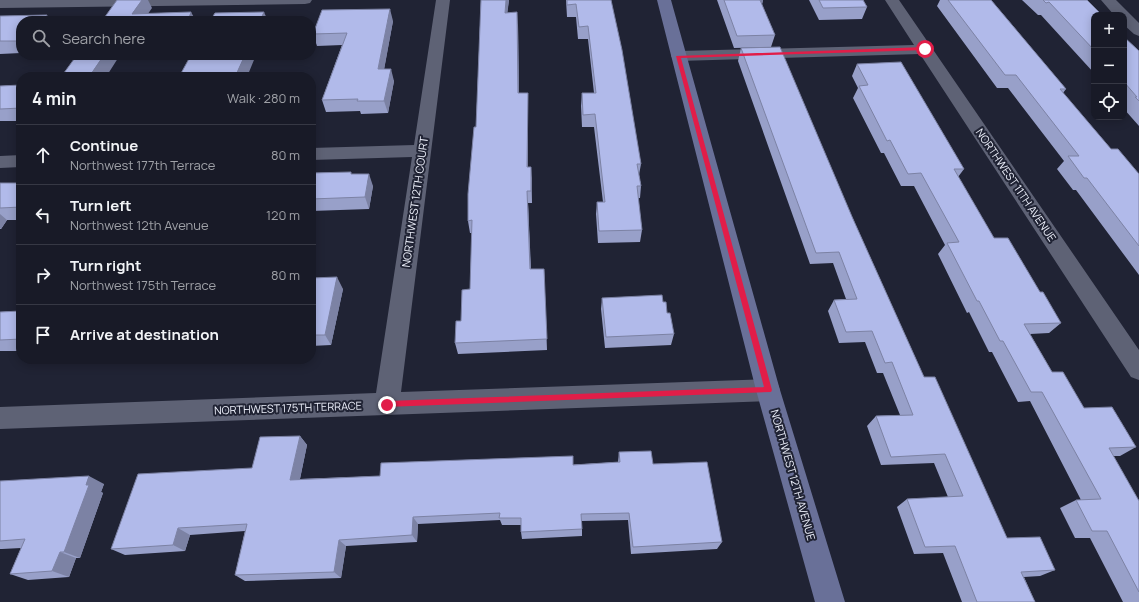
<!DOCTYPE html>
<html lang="en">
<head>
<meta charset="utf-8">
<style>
  :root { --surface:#181a27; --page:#21232f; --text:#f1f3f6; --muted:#9fa1a7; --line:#363844 }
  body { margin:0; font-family:Manrope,sans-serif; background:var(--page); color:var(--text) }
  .controls { position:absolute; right:12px; top:12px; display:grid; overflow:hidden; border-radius:8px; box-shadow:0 2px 10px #0003 }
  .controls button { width:36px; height:36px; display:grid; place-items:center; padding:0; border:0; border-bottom:1px solid var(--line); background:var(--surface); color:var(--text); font:20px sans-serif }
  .stop { position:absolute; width:12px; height:12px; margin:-9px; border:3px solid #e11d48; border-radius:50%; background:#fff }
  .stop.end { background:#e11d48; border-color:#fff; box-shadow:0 1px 4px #0008 }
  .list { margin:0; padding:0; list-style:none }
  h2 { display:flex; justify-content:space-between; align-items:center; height:52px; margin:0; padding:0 16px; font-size:17px }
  h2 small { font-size:13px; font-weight:400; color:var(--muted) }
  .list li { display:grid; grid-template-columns:26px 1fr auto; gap:12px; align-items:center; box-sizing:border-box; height:60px; padding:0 16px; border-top:1px solid var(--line) }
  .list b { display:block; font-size:15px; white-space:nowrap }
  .list p { margin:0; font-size:13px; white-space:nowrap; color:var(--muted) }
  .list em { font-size:13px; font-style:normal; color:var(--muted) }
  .icon { flex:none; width:22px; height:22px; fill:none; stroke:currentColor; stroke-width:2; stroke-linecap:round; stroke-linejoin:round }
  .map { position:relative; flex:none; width:1139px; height:602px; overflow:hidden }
  .search { position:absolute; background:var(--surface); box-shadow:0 2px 10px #0003; left:16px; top:16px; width:300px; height:44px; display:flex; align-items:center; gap:10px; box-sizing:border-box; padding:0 14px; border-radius:16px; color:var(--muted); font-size:15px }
  .panel { position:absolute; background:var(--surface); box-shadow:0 2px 10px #0003; left:16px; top:72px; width:300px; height:292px; border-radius:16px }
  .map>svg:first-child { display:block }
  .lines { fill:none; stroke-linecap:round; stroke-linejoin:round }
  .street { fill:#5e6275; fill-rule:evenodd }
  .secondary { fill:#697098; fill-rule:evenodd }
  .wall { fill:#98a0c9 }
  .shaded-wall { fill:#7c82a4 }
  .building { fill:#b1baea; stroke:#7c82a4 }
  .route { fill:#e11d48 }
  .labels { text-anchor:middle; stroke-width:4; stroke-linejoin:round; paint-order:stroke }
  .street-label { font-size:11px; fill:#edf0fb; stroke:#202334 }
</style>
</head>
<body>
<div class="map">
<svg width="1139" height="602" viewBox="0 0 1139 602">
  <rect width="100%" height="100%" fill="#202334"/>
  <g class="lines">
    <!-- street -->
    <path class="street" d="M 0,0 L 312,0 L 310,3 L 305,4 L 0,8 Z
      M 436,0 L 450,0 L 401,392 L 768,379 L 777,382 L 780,390 L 777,398 L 768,401 L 0,429 L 0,407 L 376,393 L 412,157 L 311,160 L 311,148 L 414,145 Z
      M 885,0 L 899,0 L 1139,350 L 1139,380 L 1131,377 L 920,54 L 679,61 L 673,59 L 671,56 L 673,53 L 679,51 L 914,45 Z
      M 1101,0 L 1116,0 L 1139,23 L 1139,36 L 1134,34 L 1124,25 L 1124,15 L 1114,15 Z
      M 21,155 L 21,167 L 0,168 L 0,156 Z"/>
    <!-- secondary -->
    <path class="secondary" d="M 657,0 L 671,0 L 780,390 L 845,602 L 815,602 L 756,390 Z"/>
  </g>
  <!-- wall -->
  <path class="wall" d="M 481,0 L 509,0 L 507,13 L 518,25 L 519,93 L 528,93 L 528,167 L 532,179 L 532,203 L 528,203 L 531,269 L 544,269 L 547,350 L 458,354 L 455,343 L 461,321 L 470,289 L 472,233 L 470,233 L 468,221 L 476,127 Z
    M 566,0 L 611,0 L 641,164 L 639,175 L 641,186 L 640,198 L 638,198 L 642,230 L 640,242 L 598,243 L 596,214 L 597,202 L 603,202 L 594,127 L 582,127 L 581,106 L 582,93 L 594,93 L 588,39 L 578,39 L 576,17 L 567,17 Z
    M 717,0 L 763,0 L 762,5 L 775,35 L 771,47 L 734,48 Z
    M 809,0 L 863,0 L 867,7 L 862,19 L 819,20 Z
    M 940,0 L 991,0 L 1066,89 L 1063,93 L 1111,149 L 1139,174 L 1139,275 L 1076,190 L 1073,190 L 1057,169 L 1064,161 L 1008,88 L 997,88 L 937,6 Z
    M 1022,0 L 1087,0 L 1094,15 L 1094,73 L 1041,15 L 1038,15 Z
    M 0,16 L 21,21 L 21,53 L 0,54 Z
    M 393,21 L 384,69 L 394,81 L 388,113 L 361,114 L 360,111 L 326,112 L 322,100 L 342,45 L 317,46 L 313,34 Z
    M 1124,37 L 1139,51 L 1139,126 L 1124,109 L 1125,108 L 1124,106 Z
    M 741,48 L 853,219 L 924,377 L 1007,538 L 1055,570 L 1040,576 L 1024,577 L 1035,602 L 962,602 L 943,553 L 914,554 L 897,507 L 907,499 L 948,497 L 934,463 L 881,465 L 867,426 L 876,416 L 900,415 L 883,373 L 877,373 L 865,342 L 839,343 L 828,311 L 834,300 L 846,299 L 833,263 L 810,264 L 738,61 Z
    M 857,64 L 964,169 L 958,177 L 994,238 L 1040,292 L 1061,323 L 1049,333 L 1030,334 L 1052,372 L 1084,408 L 1136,447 L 1120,456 L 1113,456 L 1139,501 L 1139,602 L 1123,602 L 1090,538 L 1075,538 L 1060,508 L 1076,500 L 1081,500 L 1030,401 L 1018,402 L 992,352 L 989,352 L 969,312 L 967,313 L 938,254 L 945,245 L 914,186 L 901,186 L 884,153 L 881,153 L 853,98 L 858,88 L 852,76 Z
    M 21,85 L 21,121 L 0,121 L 0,86 Z
    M 311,173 L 352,174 L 373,186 L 369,209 L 311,211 Z
    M 0,183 L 21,183 L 21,220 L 7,220 L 1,229 L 0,229 Z
    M 311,278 L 343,289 L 331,345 L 311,346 Z
    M 602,298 L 663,302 L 667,313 L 674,334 L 671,345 L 605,348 L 601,309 Z
    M 21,311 L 21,351 L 0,351 L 0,312 Z
    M 300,436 L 307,445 L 300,479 L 380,476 L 618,462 L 619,452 L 653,464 L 722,542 L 717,549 L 631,554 L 628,520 L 582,521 L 582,536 L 522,539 L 521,532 L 521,525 L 502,525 L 500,520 L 418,524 L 417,542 L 346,546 L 341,578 L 245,581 L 235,575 L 245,531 L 190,535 L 185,551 L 125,555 L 111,549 L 252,468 Z
    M 0,481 L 104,484 L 101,492 L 103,493 L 80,558 L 76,558 L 69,577 L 28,580 L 10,574 L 21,548 L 2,549 L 0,549 Z"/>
  <!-- shaded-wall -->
  <path class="shaded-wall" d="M 142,0 L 148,0 L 152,8 L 143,21 L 132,14 Z
    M 506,0 L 509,0 L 506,25 L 505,13 Z
    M 759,0 L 763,0 L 760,10 Z
    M 390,9 L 393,21 L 382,81 L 378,69 Z
    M 191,12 L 196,21 L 188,21 Z
    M 264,12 L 268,21 L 260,21 Z
    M 517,12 L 518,25 L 519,106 L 518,93 Z
    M 47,15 L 51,21 L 42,21 Z
    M 104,55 L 120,55 L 106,77 L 89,77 Z
    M 245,55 L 256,55 L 247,77 L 235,77 Z
    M 391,69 L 394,81 L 388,113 L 384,101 Z
    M 528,93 L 528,179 L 527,167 Z
    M 531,167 L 532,179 L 532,203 L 531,191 Z
    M 369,174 L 373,186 L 369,209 L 365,197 Z
    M 527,191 L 528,203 L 531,281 L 530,269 Z
    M 0,214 L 7,220 L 1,229 L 0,228 Z
    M 337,277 L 343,289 L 331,345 L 325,335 Z
    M 300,436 L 307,445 L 298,488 L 290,480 Z
    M 89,476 L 104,484 L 101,492 L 103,493 L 80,558 L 64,552 L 86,485 Z
    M 413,517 L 418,524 L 417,542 L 412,535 Z
    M 178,528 L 190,535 L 185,551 L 173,545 Z
    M 339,540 L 346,546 L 341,578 L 334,572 Z
    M 60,552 L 76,558 L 69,577 L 52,571 Z"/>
  <!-- building -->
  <path class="building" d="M 117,0 L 142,0 L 132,14 L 191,12 L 188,21 L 102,21 Z
    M 481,0 L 506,0 L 505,13 L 517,12 L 518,93 L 528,93 L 527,167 L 531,167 L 531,191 L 527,191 L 530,269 L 544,269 L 547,339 L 455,343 L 456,321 L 461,321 L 462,290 L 470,289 L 472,220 L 468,221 L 468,194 L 474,127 L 476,127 Z
    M 567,0 L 611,0 L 622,50 L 641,164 L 637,164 L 641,186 L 637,186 L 642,230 L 599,231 L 597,202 L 605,202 L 595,114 L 583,115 L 582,93 L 596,93 L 588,26 L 579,27 L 576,4 L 567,5 Z
    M 724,0 L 760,0 L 775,35 L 737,36 Z
    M 819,0 L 863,0 L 867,7 L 823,8 Z
    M 948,0 L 991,0 L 1066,89 L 1060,89 L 1111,149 L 1118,149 L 1139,174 L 1139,246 L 1087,178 L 1084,178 L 1068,156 L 1079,156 L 1016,75 L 1005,75 Z
    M 1043,0 L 1087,0 L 1102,15 L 1094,15 L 1094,50 L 1049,2 L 1046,3 Z
    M 390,9 L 378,69 L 391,69 L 384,101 L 357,101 L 358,99 L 322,100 L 347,33 L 313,34 L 322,10 Z
    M 264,12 L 260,21 L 210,21 L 215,13 Z
    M 47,15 L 42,21 L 21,21 L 21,41 L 0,41 L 0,16 Z
    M 1124,37 L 1139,51 L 1139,101 L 1135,97 L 1137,97 L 1124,82 Z
    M 780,47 L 853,219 L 924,377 L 935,377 L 1007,538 L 1040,537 L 1055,570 L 1021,572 L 1035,602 L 977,602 L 955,546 L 925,547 L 907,499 L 963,496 L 945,454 L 891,457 L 876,416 L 913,415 L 892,362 L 885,363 L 872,331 L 846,332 L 834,300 L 857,299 L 839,252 L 816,253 L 741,48 Z
    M 77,55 L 104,55 L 89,77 L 61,77 Z
    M 191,55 L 245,55 L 235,77 L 179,77 Z
    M 901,62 L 964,169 L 954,169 L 994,238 L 1008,238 L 1040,292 L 1043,292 L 1061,323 L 1024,324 L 1052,372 L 1063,372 L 1084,408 L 1112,407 L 1136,447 L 1109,448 L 1139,501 L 1139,592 L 1107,531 L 1092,531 L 1076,500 L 1101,499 L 1042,392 L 1031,392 L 1003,341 L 1000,341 L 979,301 L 977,301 L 947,243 L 959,242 L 921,173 L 908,174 L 890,140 L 887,141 L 859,86 L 868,85 L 857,64 Z
    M 21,85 L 21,108 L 0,109 L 0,86 Z
    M 351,172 L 351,174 L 369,174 L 365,197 L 311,199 L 311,173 Z
    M 0,183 L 21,183 L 21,207 L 0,208 Z
    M 337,277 L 325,335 L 311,335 L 311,278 Z
    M 662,295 L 663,302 L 666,302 L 667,313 L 670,313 L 674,334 L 606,337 L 602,298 Z
    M 21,311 L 21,339 L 0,340 L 0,312 Z
    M 300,436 L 290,480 L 380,476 L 381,463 L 573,456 L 573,465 L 620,462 L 619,452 L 651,451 L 653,464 L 707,462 L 722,542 L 633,547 L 629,513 L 581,514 L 582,529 L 521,532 L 521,518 L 499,518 L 500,513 L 413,517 L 412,535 L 339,540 L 334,572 L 235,575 L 247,524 L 178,528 L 173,545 L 111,549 L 138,474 L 252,468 L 260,437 Z
    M 89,476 L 86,485 L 89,485 L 64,552 L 60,552 L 52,571 L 10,574 L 25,539 L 0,541 L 0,481 Z"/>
  <!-- route -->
  <path class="route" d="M 925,47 L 927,50 L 681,58 L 772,390 L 771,392 L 385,407 L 385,402 L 387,401 L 764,387 L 676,56 Z"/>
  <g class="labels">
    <!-- street labels -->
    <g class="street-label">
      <text transform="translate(1016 185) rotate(56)" y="4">NORTHWEST 11TH AVENUE</text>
      <text transform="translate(415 202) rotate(-82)" y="4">NORTHWEST 12TH COURT</text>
      <text transform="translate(288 408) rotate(-2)" y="4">NORTHWEST 175TH TERRACE</text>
      <text transform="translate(793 475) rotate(74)" y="4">NORTHWEST 12TH AVENUE</text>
    </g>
  </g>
</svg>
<div class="controls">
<button>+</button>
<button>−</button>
<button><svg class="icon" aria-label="locate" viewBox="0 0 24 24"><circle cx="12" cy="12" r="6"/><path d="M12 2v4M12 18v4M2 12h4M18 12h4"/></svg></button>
</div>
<div class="stop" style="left:925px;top:49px"></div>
<div class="stop end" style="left:387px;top:405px"></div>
<div class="search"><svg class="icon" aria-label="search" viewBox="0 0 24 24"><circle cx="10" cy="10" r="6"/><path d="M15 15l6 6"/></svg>Search here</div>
<section class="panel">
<h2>4 min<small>Walk · 280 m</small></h2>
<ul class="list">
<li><svg class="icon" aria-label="ahead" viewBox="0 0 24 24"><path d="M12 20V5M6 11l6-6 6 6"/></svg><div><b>Continue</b><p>Northwest 177th Terrace</p></div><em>80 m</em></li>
<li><svg class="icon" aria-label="left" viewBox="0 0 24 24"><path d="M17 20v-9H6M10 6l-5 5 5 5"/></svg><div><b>Turn left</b><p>Northwest 12th Avenue</p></div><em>120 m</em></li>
<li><svg class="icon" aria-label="right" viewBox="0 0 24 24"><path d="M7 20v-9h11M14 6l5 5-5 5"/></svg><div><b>Turn right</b><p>Northwest 175th Terrace</p></div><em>80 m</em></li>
<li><svg class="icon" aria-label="arrive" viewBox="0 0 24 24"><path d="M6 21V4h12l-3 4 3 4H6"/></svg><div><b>Arrive at destination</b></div></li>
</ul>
</section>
</div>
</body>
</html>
